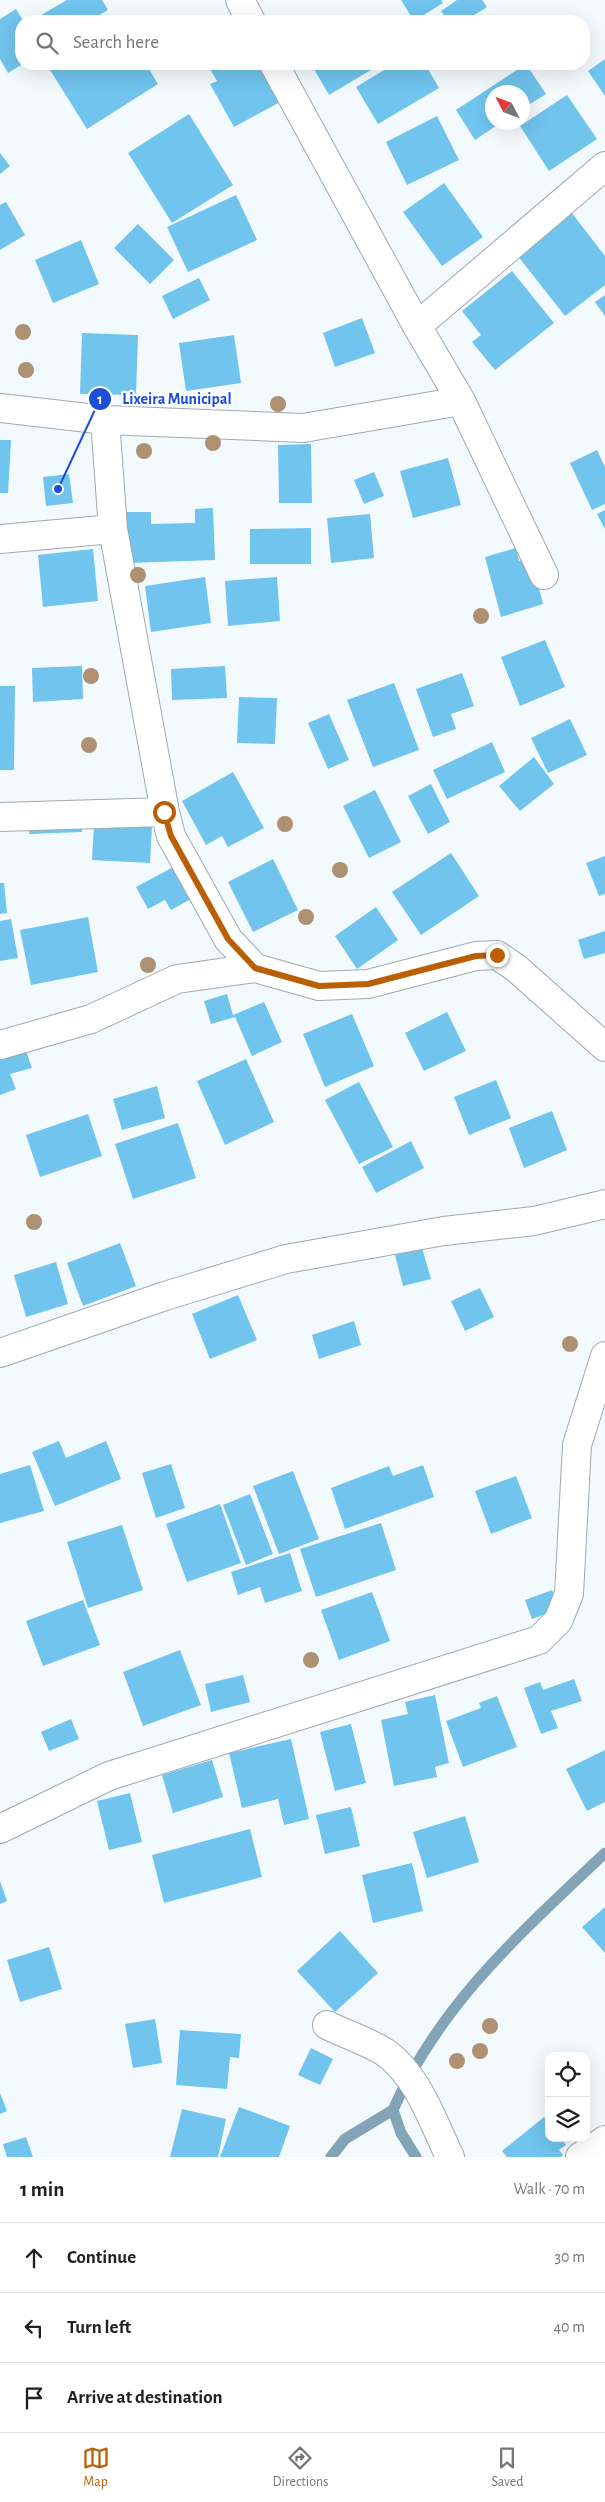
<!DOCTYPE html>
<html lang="en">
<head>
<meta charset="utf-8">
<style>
  :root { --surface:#fff; --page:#f2f2f2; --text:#202124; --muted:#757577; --line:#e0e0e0; --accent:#bb5f06 }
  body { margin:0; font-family:"Alegreya Sans",sans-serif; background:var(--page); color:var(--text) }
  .controls { position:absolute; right:15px; bottom:15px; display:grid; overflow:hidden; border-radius:10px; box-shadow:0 5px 20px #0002 }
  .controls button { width:45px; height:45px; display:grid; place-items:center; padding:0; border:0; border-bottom:1px solid var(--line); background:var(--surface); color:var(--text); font:25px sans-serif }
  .compass { position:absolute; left:485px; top:85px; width:45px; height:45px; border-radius:50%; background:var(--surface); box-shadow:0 5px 20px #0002; rotate:311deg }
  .stop { position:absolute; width:15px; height:15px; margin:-11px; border:4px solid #bb5f06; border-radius:50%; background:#fff }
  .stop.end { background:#bb5f06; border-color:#fff; box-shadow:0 1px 5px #0008 }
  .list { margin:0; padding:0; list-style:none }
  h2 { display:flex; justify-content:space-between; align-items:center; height:65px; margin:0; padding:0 20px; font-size:21px }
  h2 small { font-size:16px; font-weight:400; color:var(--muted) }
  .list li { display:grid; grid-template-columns:32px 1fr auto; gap:15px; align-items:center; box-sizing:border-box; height:70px; padding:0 20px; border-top:1px solid var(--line) }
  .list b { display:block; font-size:19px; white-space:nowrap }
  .list em { font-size:16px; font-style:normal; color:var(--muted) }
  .icon { flex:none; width:28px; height:28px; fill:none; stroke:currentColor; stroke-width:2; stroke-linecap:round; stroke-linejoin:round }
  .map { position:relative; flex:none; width:605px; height:2157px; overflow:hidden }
  .search { position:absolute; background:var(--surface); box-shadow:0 5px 20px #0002; left:15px; right:15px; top:15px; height:55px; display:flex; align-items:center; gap:12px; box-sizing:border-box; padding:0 18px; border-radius:20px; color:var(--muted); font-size:19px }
  .sheet { height:275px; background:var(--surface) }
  nav { display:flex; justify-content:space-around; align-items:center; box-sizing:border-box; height:70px; border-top:1px solid var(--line); background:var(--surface); font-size:14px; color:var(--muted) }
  nav a { display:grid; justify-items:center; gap:2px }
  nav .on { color:var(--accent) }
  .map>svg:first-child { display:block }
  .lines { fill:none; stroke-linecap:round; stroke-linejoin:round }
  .stream { stroke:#82a4b6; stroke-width:11 }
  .building { fill:#70c4ed }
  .street-casing { stroke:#9fa9af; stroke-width:30 }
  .street { stroke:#fff; stroke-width:28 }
  .tree { fill:#ae9072 }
  .route { stroke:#bb5f06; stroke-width:6 }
  .leader { fill:none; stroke:#1d4ed8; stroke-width:2 }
  .callout-dot { fill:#1d4ed8; stroke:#fff; stroke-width:2 }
  .mark-label { font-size:15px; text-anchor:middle; font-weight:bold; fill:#fff }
  .callout-label { font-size:16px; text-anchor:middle; font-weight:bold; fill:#1d4ed8; stroke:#fff; stroke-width:4.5; stroke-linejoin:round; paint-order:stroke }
</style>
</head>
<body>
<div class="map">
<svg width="605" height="2157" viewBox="0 0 605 2157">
  <rect width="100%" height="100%" fill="#f3fafd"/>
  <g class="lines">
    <!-- stream -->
    <path class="stream" d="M 331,2157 L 345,2139 L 393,2110
      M 416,2157 L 401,2133 L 393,2110 C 440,2003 522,1932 605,1853"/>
  </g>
  <!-- building -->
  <path class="building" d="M 67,0 L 102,0 L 108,10 L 89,21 L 38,21 L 36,18 Z
    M 401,0 L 441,0 L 443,3 L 414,21 Z
    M 457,0 L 482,0 L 487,7 L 465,21 L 448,21 L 441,11 Z
    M 16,9 L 23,21 L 21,21 L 21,65 L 8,73 L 0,59 L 0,19 Z
    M 605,59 L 605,96 L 588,71 Z
    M 61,64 L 146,64 L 158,84 L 87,129 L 50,70 Z
    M 207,64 L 259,64 L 280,102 L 234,127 L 210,84 L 217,81 Z
    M 311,64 L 381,64 L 329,95 Z
    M 394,64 L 425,64 L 439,88 L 378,124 L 356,87 Z
    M 526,64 L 546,94 L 522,109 L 522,92 L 492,92 L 492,122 L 502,122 L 475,140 L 456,110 Z
    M 567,95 L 597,139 L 549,171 L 520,126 Z
    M 189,114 L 233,185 L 172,223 L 128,153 Z
    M 437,116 L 459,160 L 407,185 L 386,142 Z
    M 0,153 L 10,166 L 0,174 Z
    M 444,183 L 483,237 L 442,266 L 403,212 Z
    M 236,195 L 257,240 L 188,272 L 167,227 Z
    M 6,202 L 25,235 L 0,250 L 0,205 Z
    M 568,208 L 605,256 L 605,285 L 565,316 L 514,251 Z
    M 138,224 L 174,260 L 150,284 L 114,248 Z
    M 81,240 L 99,284 L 53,303 L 35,260 Z
    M 512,271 L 554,323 L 495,370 L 472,342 L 481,335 L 462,311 Z
    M 199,278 L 210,300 L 173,319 L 162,296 Z
    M 605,295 L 605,316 L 595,302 Z
    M 362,318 L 375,353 L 335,367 L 323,333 Z
    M 82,333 L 138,335 L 136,395 L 80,394 Z
    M 234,335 L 241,383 L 186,391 L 179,343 Z
    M 0,440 L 11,440 L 8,493 L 0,493 Z
    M 311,444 L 312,503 L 279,503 L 278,445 Z
    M 597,450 L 605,467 L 605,504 L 592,510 L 570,463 Z
    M 448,458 L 461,505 L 413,518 L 400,471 Z
    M 374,472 L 384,496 L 364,504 L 354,480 Z
    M 69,474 L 73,503 L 46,506 L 43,477 Z
    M 213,508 L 215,560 L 128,563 L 126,512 L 151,512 L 151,524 L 195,523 L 195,509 Z
    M 605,510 L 605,529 L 597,514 Z
    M 370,514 L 374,558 L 331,563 L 327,518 Z
    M 311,528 L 311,564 L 250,564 L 250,529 Z
    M 516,548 L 519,561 L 531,557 L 543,604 L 501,617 L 485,557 Z
    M 93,549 L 98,601 L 43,607 L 38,555 Z
    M 205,577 L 211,623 L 151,632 L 145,586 Z
    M 277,577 L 280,621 L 228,626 L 225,581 Z
    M 545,640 L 565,687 L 520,706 L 501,657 Z
    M 82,666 L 83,699 L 33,702 L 32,668 Z
    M 225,666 L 227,698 L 172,700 L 171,669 Z
    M 462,673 L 474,706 L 451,714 L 456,729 L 433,737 L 416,689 Z
    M 394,683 L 419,750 L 373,767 L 347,700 Z
    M 0,686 L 15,686 L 14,770 L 0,770 Z
    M 239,697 L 277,698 L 275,744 L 237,743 Z
    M 329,714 L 349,760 L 328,769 L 308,723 Z
    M 570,719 L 587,755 L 548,773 L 531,738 Z
    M 492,742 L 505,772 L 447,799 L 433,770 Z
    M 534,757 L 554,784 L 520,811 L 499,786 Z
    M 233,772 L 264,828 L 228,847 L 222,836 L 206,845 L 182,801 Z
    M 431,784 L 450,822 L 428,834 L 408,796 Z
    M 375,790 L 401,842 L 369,858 L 343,806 Z
    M 81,806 L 82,832 L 29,834 L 29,808 Z
    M 95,807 L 153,809 L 150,863 L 92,860 Z
    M 451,853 L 479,896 L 421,935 L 392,892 Z
    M 605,856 L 605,894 L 599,896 L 586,863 Z
    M 273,859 L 298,910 L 253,932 L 228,882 Z
    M 181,863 L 198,895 L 171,910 L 165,900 L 148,909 L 136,887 Z
    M 0,883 L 4,883 L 7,913 L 0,914 Z
    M 376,907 L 398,940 L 357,969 L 335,936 Z
    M 88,917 L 98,972 L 31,985 L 20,930 Z
    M 11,919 L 18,958 L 0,961 L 0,921 Z
    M 605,931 L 605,953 L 584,959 L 578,940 Z
    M 227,994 L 233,1015 L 264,1002 L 282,1042 L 252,1056 L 235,1017 L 211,1024 L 204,1001 Z
    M 447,1012 L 466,1051 L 424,1071 L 405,1033 Z
    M 352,1014 L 374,1066 L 325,1087 L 303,1034 Z
    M 25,1048 L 32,1068 L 10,1074 L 16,1089 L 0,1095 L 0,1056 Z
    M 246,1059 L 274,1122 L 225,1145 L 197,1081 Z
    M 496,1080 L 511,1118 L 469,1135 L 454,1097 Z
    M 359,1082 L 393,1147 L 359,1164 L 325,1100 Z
    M 157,1086 L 165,1118 L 122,1130 L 113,1099 Z
    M 552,1111 L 567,1150 L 524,1168 L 509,1128 Z
    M 88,1114 L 102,1156 L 40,1177 L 26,1135 Z
    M 178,1123 L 196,1178 L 133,1199 L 115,1144 Z
    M 411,1141 L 424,1168 L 376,1193 L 362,1167 Z
    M 120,1243 L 136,1286 L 83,1306 L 67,1263 Z
    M 422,1248 L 431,1279 L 403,1286 L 395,1255 Z
    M 56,1262 L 68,1304 L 26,1317 L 14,1275 Z
    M 480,1288 L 494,1317 L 465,1331 L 451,1301 Z
    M 238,1295 L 257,1340 L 210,1359 L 192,1314 Z
    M 354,1321 L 361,1345 L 319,1359 L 312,1335 Z
    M 59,1441 L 66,1458 L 106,1441 L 121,1479 L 55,1506 L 32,1452 Z
    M 171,1464 L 185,1508 L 156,1518 L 142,1473 Z
    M 30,1465 L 44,1511 L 0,1523 L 0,1474 Z
    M 423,1465 L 434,1497 L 345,1529 L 331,1488 L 389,1466 L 393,1476 Z
    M 293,1471 L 319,1539 L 279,1554 L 253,1486 Z
    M 516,1476 L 532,1518 L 491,1534 L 475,1491 Z
    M 250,1494 L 273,1554 L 246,1565 L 223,1505 Z
    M 220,1504 L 241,1563 L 187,1582 L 166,1524 Z
    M 381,1523 L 396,1570 L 316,1597 L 300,1549 Z
    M 122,1525 L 143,1590 L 88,1608 L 67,1542 Z
    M 290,1553 L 302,1591 L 265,1603 L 260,1587 L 238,1595 L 231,1572 Z
    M 552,1590 L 560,1609 L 532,1619 L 525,1600 Z
    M 372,1592 L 390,1641 L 339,1660 L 321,1610 Z
    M 83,1600 L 100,1645 L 43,1666 L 26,1621 Z
    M 180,1650 L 201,1705 L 143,1726 L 123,1672 Z
    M 243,1675 L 250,1702 L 211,1712 L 205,1684 Z
    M 574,1679 L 582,1701 L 551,1711 L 558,1728 L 541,1734 L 524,1688 L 540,1682 L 543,1690 Z
    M 435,1695 L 449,1763 L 435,1767 L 437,1777 L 394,1786 L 381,1720 L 408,1714 L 405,1702 Z
    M 497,1696 L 517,1747 L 463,1767 L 446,1721 L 481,1708 L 479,1703 Z
    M 71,1719 L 79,1739 L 49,1751 L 41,1732 Z
    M 351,1724 L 366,1783 L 335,1791 L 320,1732 Z
    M 291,1739 L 309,1819 L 284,1825 L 278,1799 L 242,1808 L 229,1753 Z
    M 605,1750 L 605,1802 L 587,1811 L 566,1769 Z
    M 212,1760 L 223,1797 L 173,1813 L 162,1775 Z
    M 130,1793 L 142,1842 L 109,1850 L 97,1801 Z
    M 351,1807 L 360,1846 L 325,1854 L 316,1815 Z
    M 465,1816 L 479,1862 L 427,1878 L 413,1832 Z
    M 250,1829 L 262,1877 L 164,1903 L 152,1855 Z
    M 412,1863 L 423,1911 L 373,1923 L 362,1875 Z
    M 0,1881 L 7,1901 L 0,1904 Z
    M 605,1907 L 605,1953 L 582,1927 Z
    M 340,1931 L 378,1973 L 335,2012 L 297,1971 Z
    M 49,1947 L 62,1989 L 20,2002 L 7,1960 Z
    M 155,2019 L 162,2063 L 133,2068 L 125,2024 Z
    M 180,2030 L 241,2034 L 239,2058 L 230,2057 L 227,2089 L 176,2085 Z
    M 311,2048 L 333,2059 L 320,2085 L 298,2075 Z
    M 0,2093 L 7,2111 L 0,2114 Z
    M 239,2107 L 290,2126 L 279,2157 L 220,2157 Z
    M 182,2109 L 226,2119 L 218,2157 L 170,2157 Z
    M 544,2117 L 549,2123 L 549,2138 L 561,2138 L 566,2145 L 559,2150 L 563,2155 L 561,2157 L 507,2157 L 502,2151 Z
    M 26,2137 L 33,2157 L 7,2157 L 3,2144 Z"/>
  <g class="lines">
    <defs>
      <path id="street" d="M 240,0 L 251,21
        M 274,64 L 417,326 L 461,401 L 544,575
        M 417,326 L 605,166
        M 0,408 L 105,420 L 303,428 L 461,401
        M 105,420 L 113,529 L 165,812 L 171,836 L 228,939 L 255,968
        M 0,539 L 113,529
        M 0,817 L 165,812
        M 0,1045 L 91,1019 L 177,979 L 255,968 L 319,986 L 368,984 L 476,956 L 497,955 L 516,968 L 605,1047
        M 0,1353 L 165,1296 L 286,1259 L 444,1231 L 534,1221 L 605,1204
        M 0,1829 L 109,1776 L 539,1640 L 558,1621 L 569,1594 L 577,1445 L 605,1356
        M 327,2025 C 345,2034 366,2041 383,2051 C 417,2073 433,2122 450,2157
        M 580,2157 L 605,2140"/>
    </defs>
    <!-- street casing -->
    <use href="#street" class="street-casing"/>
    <!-- street -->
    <use href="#street" class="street"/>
  </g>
  <!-- trees -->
  <g class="tree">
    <circle cx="23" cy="332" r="8"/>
    <circle cx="26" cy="370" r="8"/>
    <circle cx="278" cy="404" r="8"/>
    <circle cx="213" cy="443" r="8"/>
    <circle cx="144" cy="451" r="8"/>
    <circle cx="138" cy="575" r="8"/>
    <circle cx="481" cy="616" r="8"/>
    <circle cx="91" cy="676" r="8"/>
    <circle cx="89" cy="745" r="8"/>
    <circle cx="285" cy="824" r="8"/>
    <circle cx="340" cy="870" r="8"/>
    <circle cx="306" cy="917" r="8"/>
    <circle cx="148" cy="965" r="8"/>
    <circle cx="34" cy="1222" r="8"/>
    <circle cx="570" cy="1344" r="8"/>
    <circle cx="311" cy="1660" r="8"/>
    <circle cx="490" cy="2026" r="8"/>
    <circle cx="480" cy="2051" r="8"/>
    <circle cx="457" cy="2061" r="8"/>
  </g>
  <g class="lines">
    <!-- route -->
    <path class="route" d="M 164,812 L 171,836 L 228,939 L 255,968 L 319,986 L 368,984 L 476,956 L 497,955"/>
  </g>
  <!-- callouts -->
  <path class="leader" d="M58 489L100 399"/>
  <g class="callout-dot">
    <circle cx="58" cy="489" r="5"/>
    <circle cx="100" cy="399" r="12"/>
  </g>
  <g class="mark-label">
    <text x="100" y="404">1</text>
  </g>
  <g class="callout-label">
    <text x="177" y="404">Lixeira Municipal</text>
  </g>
</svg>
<div class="controls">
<button><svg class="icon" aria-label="locate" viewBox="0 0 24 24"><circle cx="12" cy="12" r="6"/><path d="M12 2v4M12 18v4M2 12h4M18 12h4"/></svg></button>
<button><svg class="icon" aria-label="layers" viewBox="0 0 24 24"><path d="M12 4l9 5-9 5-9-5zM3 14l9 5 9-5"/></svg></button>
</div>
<svg class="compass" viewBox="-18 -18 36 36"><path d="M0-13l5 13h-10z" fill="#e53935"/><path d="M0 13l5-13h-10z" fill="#757577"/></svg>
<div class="stop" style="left:164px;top:812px"></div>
<div class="stop end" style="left:497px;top:955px"></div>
<div class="search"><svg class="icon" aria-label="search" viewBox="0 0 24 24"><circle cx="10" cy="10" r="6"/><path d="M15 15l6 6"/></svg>Search here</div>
</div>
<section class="sheet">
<h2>1 min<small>Walk · 70 m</small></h2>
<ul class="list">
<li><svg class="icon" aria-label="ahead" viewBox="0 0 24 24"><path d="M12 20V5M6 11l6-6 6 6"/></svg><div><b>Continue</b></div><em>30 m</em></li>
<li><svg class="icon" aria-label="left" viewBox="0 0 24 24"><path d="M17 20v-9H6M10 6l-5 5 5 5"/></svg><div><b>Turn left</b></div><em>40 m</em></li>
<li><svg class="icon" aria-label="arrive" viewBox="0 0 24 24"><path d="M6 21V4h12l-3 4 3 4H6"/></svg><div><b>Arrive at destination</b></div></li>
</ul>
</section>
<nav>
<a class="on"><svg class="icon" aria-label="map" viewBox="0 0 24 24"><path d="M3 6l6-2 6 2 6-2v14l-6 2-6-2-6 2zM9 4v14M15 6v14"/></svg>Map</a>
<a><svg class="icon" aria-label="directions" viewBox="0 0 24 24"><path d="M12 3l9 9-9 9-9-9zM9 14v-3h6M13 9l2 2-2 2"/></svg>Directions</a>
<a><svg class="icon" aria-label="saved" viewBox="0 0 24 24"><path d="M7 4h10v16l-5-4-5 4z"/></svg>Saved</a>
</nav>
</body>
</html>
